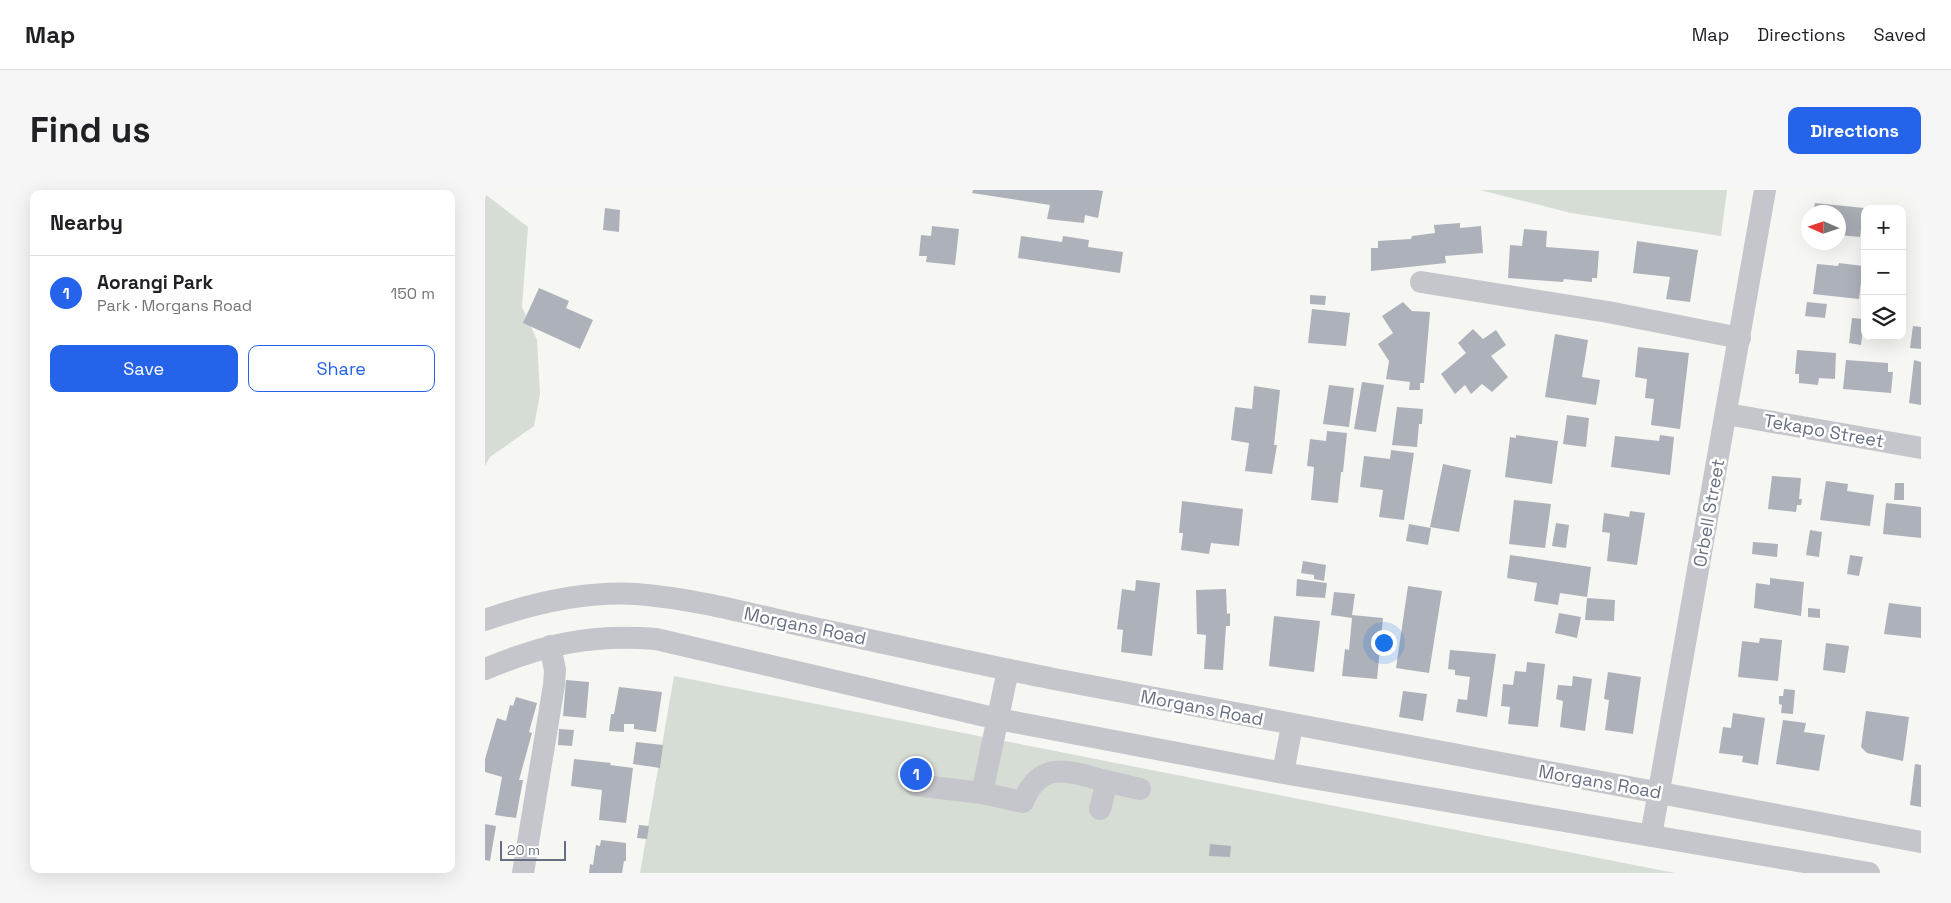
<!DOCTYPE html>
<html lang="en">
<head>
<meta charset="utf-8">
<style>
  :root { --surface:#fff; --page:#f6f6f6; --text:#202124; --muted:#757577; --line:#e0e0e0; --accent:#2563eb }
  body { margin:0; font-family:"Space Grotesk",sans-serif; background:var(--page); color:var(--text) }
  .controls { position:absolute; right:15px; top:15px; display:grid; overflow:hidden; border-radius:10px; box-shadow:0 5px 20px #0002 }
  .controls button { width:45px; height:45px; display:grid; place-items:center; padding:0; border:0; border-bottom:1px solid var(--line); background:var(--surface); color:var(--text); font:25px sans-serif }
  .compass { position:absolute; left:1316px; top:15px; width:45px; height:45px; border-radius:50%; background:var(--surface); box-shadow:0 5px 20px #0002; rotate:273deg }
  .scale { position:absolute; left:15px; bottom:12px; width:66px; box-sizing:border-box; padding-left:5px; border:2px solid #676f83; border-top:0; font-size:14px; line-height:18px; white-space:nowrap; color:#676f83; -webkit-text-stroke:4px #fff; paint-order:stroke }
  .you { position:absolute; left:898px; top:452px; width:18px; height:18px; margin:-12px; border:4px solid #fff; border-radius:50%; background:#1a73e8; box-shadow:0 0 0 8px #1a73e833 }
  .badge { display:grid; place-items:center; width:32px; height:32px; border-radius:50%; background:var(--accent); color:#fff; font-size:16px; font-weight:700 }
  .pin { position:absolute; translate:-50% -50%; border:2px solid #fff; box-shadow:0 1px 5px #0006 }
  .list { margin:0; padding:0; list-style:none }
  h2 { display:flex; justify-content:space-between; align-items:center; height:65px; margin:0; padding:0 20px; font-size:21px }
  h2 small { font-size:16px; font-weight:400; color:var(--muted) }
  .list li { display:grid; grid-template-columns:32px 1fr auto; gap:15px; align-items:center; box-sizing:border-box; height:75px; padding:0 20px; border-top:1px solid var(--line) }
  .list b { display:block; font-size:19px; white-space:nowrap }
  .list p { margin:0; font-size:16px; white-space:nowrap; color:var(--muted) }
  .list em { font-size:16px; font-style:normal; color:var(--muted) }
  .actions { display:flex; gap:10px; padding:15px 20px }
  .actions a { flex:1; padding:11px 0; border:1px solid var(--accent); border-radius:10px; text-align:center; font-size:18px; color:var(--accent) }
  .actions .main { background:var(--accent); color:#fff }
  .icon { flex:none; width:28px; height:28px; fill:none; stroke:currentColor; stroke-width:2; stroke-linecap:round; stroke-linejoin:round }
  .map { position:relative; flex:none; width:1436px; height:683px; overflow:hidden; border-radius:10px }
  header { display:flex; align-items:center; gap:30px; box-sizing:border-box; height:70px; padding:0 25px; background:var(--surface); border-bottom:1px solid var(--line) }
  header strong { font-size:24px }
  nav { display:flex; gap:28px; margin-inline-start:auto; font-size:18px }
  .intro { display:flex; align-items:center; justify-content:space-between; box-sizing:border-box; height:120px; padding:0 30px }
  h1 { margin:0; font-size:35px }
  .button { padding:12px 22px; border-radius:10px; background:var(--accent); color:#fff; font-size:18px; font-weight:700 }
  main { display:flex; gap:30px; padding:0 30px }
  aside { flex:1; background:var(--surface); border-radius:10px; box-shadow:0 5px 20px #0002 }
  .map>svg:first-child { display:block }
  .green { fill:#d6ddd5 }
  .building { fill:#adb1b9 }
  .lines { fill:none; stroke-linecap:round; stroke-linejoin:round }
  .minor { stroke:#c5c6cb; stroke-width:22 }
  .labels { text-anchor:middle; stroke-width:5; stroke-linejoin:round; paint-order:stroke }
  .street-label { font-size:18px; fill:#676f83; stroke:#fff }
</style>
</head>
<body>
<header>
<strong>Map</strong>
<nav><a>Map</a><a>Directions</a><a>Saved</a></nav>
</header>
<div class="intro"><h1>Find us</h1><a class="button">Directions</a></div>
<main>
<aside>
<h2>Nearby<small></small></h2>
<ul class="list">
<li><span class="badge">1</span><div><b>Aorangi Park</b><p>Park · Morgans Road</p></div><em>150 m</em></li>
</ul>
<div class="actions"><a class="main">Save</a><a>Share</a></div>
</aside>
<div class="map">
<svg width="1436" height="683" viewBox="0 0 1436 683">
  <rect width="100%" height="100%" fill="#f6f7f3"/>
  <!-- green -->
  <path class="green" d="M 995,0 L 1242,0 L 1236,46 L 1086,23 Z
    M 0,4 L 43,37 L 37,117 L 52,150 L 55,204 L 49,236 L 5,267 L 0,276 Z
    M 189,486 L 1190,683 L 155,683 Z"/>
  <!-- building -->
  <path class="building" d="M 488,0 L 611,0 L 618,1 L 613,28 L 600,25 L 599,33 L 562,29 L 565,15 L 487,3 Z
    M 1330,13 L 1379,18 L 1375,47 L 1354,45 L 1354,22 L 1328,22 Z
    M 120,18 L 135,20 L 134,42 L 118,40 Z
    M 975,33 L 975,38 L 996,36 L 998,63 L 960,66 L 961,73 L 886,81 L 886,58 L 893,58 L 893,51 L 926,49 L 927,46 L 950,43 L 949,35 Z
    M 447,36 L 474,39 L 470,75 L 441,72 L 442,66 L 434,66 L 436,45 L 446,46 Z
    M 1039,39 L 1062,41 L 1061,57 L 1114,61 L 1112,88 L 1107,88 L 1107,92 L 1079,89 L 1078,92 L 1023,88 L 1025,55 L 1037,56 Z
    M 536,46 L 577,52 L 578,46 L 604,50 L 603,57 L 638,62 L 635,83 L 533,68 Z
    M 1152,51 L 1213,60 L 1205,112 L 1181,109 L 1185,87 L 1148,83 Z
    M 1354,73 L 1378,76 L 1374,109 L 1328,104 L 1332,74 L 1353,76 Z
    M 54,98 L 84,111 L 81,118 L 108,130 L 95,159 L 38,133 Z
    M 825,105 L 841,106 L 840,115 L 825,114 Z
    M 918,112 L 927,121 L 945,122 L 939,193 L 935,193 L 935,200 L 924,200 L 925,192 L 901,189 L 904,171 L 893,154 L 908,143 L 897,126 Z
    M 1322,112 L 1342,114 L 1340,128 L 1320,126 Z
    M 827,119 L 865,123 L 861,156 L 823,153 Z
    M 1367,128 L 1379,129 L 1376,155 L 1364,153 Z
    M 1428,136 L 1436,137 L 1436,159 L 1425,158 Z
    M 988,139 L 998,149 L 1011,140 L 1021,155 L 1006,166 L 1023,187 L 1007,202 L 997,194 L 986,204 L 980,195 L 970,204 L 956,184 L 981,163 L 973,153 Z
    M 1070,144 L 1103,150 L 1097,187 L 1115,190 L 1111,215 L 1060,207 Z
    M 1153,157 L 1204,163 L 1195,239 L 1166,235 L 1169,209 L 1160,208 L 1162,189 L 1150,187 Z
    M 1312,160 L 1351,163 L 1350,189 L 1334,188 L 1333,195 L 1314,193 L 1314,184 L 1310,184 Z
    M 1361,170 L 1403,173 L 1403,182 L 1408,182 L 1406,203 L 1358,199 Z
    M 1429,170 L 1436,172 L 1436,215 L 1424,213 Z
    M 877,192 L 899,195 L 891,242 L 869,239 Z
    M 844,195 L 869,198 L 864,237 L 838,234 Z
    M 769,196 L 795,200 L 789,255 L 792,255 L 787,284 L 760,281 L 764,253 L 746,250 L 750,217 L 767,219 Z
    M 912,217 L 938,219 L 937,234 L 934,234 L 932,257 L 907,255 Z
    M 1082,225 L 1104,228 L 1101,257 L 1078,254 Z
    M 842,241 L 862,243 L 858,282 L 856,282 L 853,313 L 826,310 L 829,277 L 822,276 L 825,249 L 841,251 Z
    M 1031,245 L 1073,251 L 1067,294 L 1020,287 L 1025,247 L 1031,248 Z
    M 1175,245 L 1189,247 L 1185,285 L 1126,277 L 1130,246 L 1174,251 Z
    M 906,260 L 929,263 L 919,330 L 894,327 L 898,300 L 875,297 L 879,266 L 905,269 Z
    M 958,274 L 986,280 L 974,342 L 945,337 Z
    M 1287,286 L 1316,288 L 1314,309 L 1317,309 L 1316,315 L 1312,315 L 1311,322 L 1283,319 Z
    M 1341,291 L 1363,294 L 1362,301 L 1389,305 L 1385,336 L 1335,330 Z
    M 1410,293 L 1419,293 L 1419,310 L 1409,310 Z
    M 1029,310 L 1066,314 L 1060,358 L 1024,354 Z
    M 697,311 L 758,319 L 754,356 L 726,353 L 724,364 L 696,360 L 698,343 L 694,343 Z
    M 1401,313 L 1436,317 L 1436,348 L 1398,344 Z
    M 1145,321 L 1160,323 L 1152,375 L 1122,371 L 1125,343 L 1117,342 L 1119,323 L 1144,327 Z
    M 1071,333 L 1084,335 L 1081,358 L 1067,356 Z
    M 924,334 L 946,338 L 943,355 L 921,351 Z
    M 1325,340 L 1337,342 L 1334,367 L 1321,365 Z
    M 1268,352 L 1293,354 L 1292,367 L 1267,364 Z
    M 1025,365 L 1106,377 L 1102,407 L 1075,403 L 1073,415 L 1049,411 L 1052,393 L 1022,388 Z
    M 1365,365 L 1378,367 L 1374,386 L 1362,384 Z
    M 818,371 L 841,375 L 839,391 L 829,389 L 829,385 L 816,383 Z
    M 1285,388 L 1319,392 L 1316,426 L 1269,418 L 1271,393 L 1285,395 Z
    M 812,389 L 842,393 L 840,408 L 811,406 Z
    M 651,390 L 675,393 L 667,466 L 636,462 L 638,440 L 632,439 L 637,399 L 650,401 Z
    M 923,396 L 957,401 L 944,483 L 911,478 Z
    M 741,399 L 742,424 L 745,423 L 745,436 L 741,436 L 738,480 L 719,479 L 721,445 L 712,444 L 711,400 Z
    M 849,402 L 870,404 L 867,425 L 898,428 L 892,489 L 857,486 L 860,459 L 864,460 L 867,428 L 846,425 Z
    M 1102,408 L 1130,410 L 1129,431 L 1100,430 Z
    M 1404,413 L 1436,417 L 1436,448 L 1399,444 Z
    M 1323,418 L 1335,419 L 1335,428 L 1323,427 Z
    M 1074,423 L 1096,427 L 1092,448 L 1070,443 Z
    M 789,426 L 835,431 L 829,482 L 784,476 Z
    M 1275,448 L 1297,450 L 1293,491 L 1253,487 L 1257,451 L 1274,453 Z
    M 1341,453 L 1364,456 L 1360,483 L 1338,480 Z
    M 965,460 L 1011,464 L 1002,527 L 971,522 L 973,509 L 982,510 L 985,487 L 970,485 L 970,480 L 963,479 Z
    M 1042,472 L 1060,474 L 1053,537 L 1023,534 L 1025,517 L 1016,516 L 1018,494 L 1028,495 L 1030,481 L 1041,482 Z
    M 1123,482 L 1156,487 L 1148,544 L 1120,540 L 1124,510 L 1119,509 Z
    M 1088,486 L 1107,489 L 1100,541 L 1075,537 L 1078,511 L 1071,509 L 1073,495 L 1087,496 Z
    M 81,490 L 104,492 L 101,528 L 78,526 Z
    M 134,497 L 177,502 L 171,542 L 149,539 L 149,534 L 139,534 L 139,542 L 124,541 L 126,524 L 129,524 Z
    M 1299,499 L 1310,500 L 1308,524 L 1296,523 L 1297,515 L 1294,514 L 1294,506 L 1298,506 Z
    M 918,501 L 942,504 L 938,531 L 914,527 Z
    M 31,507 L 52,513 L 44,542 L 47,543 L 34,590 L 38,590 L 31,628 L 10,625 L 17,587 L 0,582 L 0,569 L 12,528 L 21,531 L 25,515 L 28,516 Z
    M 1381,521 L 1424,527 L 1418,571 L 1382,563 L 1376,557 Z
    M 1248,523 L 1280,528 L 1273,575 L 1257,572 L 1258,566 L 1234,563 L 1238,537 L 1246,538 Z
    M 1298,530 L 1321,533 L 1319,542 L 1340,545 L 1334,581 L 1291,574 Z
    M 74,539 L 89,540 L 87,556 L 73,555 Z
    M 151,552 L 178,555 L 175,578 L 148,574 Z
    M 89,569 L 126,573 L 125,575 L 148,578 L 141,633 L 114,630 L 117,600 L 86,596 Z
    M 1430,574 L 1436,575 L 1436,617 L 1425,615 Z
    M 0,634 L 11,636 L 5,671 L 0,670 Z
    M 154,635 L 164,636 L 162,649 L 152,648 Z
    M 116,650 L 141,653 L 141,671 L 139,671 L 137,683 L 104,683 L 105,674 L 108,675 L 111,655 L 115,656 Z
    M 725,654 L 746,656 L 745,667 L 724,666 Z"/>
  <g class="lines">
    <!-- minor -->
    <path class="minor" d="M 936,92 L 1123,122 L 1255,148
      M 1242,224 L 1436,258
      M 0,430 C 48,413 99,401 151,404 C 204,408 258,422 310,434 C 396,452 482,472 569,489 C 857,545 1147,597 1436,652
      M 0,479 C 61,454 105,444 171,449 L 513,529 L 798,583 L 1384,683
      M 798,583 L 807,535
      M 430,595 L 497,603 L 523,480
      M 497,603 L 538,612 C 554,573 578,579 613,589 C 627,592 641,596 655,599
      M 615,619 L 622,591
      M 1166,646 L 1280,0
      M 38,683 L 69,495 L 70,480 L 65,456"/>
  </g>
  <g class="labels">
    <!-- street labels -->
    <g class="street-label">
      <text transform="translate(1339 241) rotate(10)" y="6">Tekapo Street</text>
      <text transform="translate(1224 323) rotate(-80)" y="6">Orbell Street</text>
      <text transform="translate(320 436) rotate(12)" y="6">Morgans Road</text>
      <text transform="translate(717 518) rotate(11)" y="6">Morgans Road</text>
      <text transform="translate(1115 592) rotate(10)" y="6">Morgans Road</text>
    </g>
  </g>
</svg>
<div class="controls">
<button>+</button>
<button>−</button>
<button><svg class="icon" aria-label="layers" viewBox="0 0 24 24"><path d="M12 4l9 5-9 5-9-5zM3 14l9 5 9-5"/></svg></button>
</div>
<svg class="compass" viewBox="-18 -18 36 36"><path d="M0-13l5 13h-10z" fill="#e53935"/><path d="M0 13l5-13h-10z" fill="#757577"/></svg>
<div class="scale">20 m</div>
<div class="you"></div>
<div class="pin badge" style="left:431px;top:584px">1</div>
</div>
</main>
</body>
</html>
